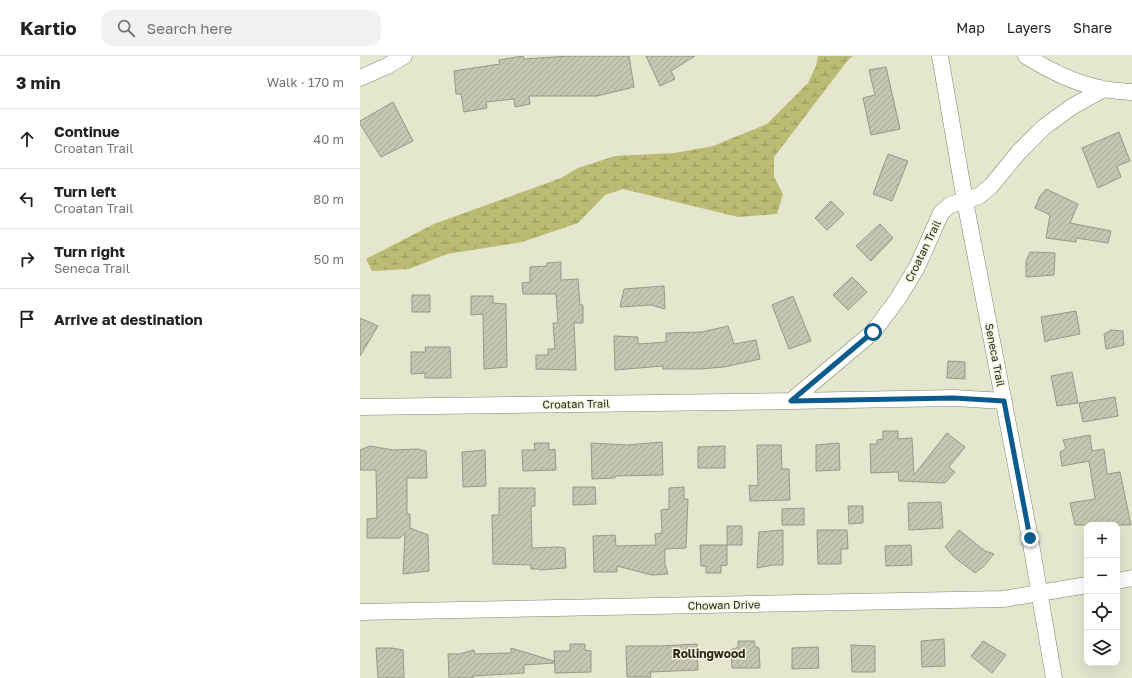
<!DOCTYPE html>
<html lang="en">
<head>
<meta charset="utf-8">
<style>
  :root { --surface:#fff; --page:#f2f2f2; --text:#202124; --muted:#757577; --line:#e0e0e0 }
  body { margin:0; font-family:"Golos Text",sans-serif; background:var(--page); color:var(--text) }
  .controls { position:absolute; right:12px; bottom:12px; display:grid; overflow:hidden; border-radius:8px; box-shadow:0 4px 16px #0002 }
  .controls button { width:36px; height:36px; display:grid; place-items:center; padding:0; border:0; border-bottom:1px solid var(--line); background:var(--surface); color:var(--text); font:20px sans-serif }
  .stop { position:absolute; width:12px; height:12px; margin:-9px; border:3px solid #0d5a8d; border-radius:50%; background:#fff }
  .stop.end { background:#0d5a8d; border-color:#fff; box-shadow:0 1px 4px #0008 }
  .list { margin:0; padding:0; list-style:none }
  h2 { display:flex; justify-content:space-between; align-items:center; height:52px; margin:0; padding:0 16px; font-size:17px }
  h2 small { font-size:13px; font-weight:400; color:var(--muted) }
  .list li { display:grid; grid-template-columns:26px 1fr auto; gap:12px; align-items:center; box-sizing:border-box; height:60px; padding:0 16px; border-top:1px solid var(--line) }
  .list b { display:block; font-size:15px; white-space:nowrap }
  .list p { margin:0; font-size:13px; white-space:nowrap; color:var(--muted) }
  .list em { font-size:13px; font-style:normal; color:var(--muted) }
  .icon { flex:none; width:22px; height:22px; fill:none; stroke:currentColor; stroke-width:2; stroke-linecap:round; stroke-linejoin:round }
  .map { position:relative; flex:none; width:772px; height:622px; overflow:hidden }
  header { display:flex; align-items:center; gap:24px; box-sizing:border-box; height:56px; padding:0 20px; background:var(--surface); border-bottom:1px solid var(--line) }
  header strong { font-size:19px }
  nav { display:flex; gap:22px; margin-inline-start:auto; font-size:14px }
  .search { width:280px; height:36px; background:var(--page); display:flex; align-items:center; gap:10px; box-sizing:border-box; padding:0 14px; border-radius:12px; color:var(--muted); font-size:15px }
  main { display:flex }
  aside { flex:1; background:var(--surface) }
  .map>svg:first-child { display:block }
  .wetland { fill:url(#wetland-marsh) }
  .building { fill:url(#building-hatch); stroke:#989983 }
  .lines { fill:none; stroke-linecap:round; stroke-linejoin:round }
  .street-casing { stroke:#83846e; stroke-width:17 }
  .street { stroke:#fff; stroke-width:16 }
  .route { stroke:#0d5a8d; stroke-width:5 }
  .labels { text-anchor:middle; stroke-width:3; stroke-linejoin:round; paint-order:stroke }
  .street-label { font-size:11px; fill:#282920; stroke:#f3f4db }
  .neighbourhood-label { font-size:12px; font-weight:bold; fill:#2c2c19; stroke:#f3f4db }
</style>
</head>
<body>
<header>
<strong>Kartio</strong>
<div class="search"><svg class="icon" aria-label="search" viewBox="0 0 24 24"><circle cx="10" cy="10" r="6"/><path d="M15 15l6 6"/></svg>Search here</div>
<nav><a>Map</a><a>Layers</a><a>Share</a></nav>
</header>
<main>
<aside>
<h2>3 min<small>Walk · 170 m</small></h2>
<ul class="list">
<li><svg class="icon" aria-label="ahead" viewBox="0 0 24 24"><path d="M12 20V5M6 11l6-6 6 6"/></svg><div><b>Continue</b><p>Croatan Trail</p></div><em>40 m</em></li>
<li><svg class="icon" aria-label="left" viewBox="0 0 24 24"><path d="M17 20v-9H6M10 6l-5 5 5 5"/></svg><div><b>Turn left</b><p>Croatan Trail</p></div><em>80 m</em></li>
<li><svg class="icon" aria-label="right" viewBox="0 0 24 24"><path d="M7 20v-9h11M14 6l5 5-5 5"/></svg><div><b>Turn right</b><p>Seneca Trail</p></div><em>50 m</em></li>
<li><svg class="icon" aria-label="arrive" viewBox="0 0 24 24"><path d="M6 21V4h12l-3 4 3 4H6"/></svg><div><b>Arrive at destination</b></div></li>
</ul>
</aside>
<div class="map">
<svg width="772" height="622" viewBox="0 0 772 622">
  <defs>
    <pattern id="wetland-marsh" width="20" height="14" patternUnits="userSpaceOnUse"><rect width="20" height="14" fill="#bbbb73"/><path d="M1 5h8M5 5V1M11 12h8M15 12V8" fill="none" stroke="#98985e"/></pattern>
    <pattern id="building-hatch" width="6" height="6" patternUnits="userSpaceOnUse"><rect width="6" height="6" fill="#c6c7af"/><path d="M-1 1l2-2M0 6l6-6M5 7l2-2" fill="none" stroke="#aaab96"/></pattern>
  </defs>
  <rect width="100%" height="100%" fill="#e5e6ce"/>
  <!-- wetland -->
  <path class="wetland" d="M 458,0 L 493,0 L 488,4 L 414,101 L 414,121 L 423,138 L 417,158 L 378,161 L 263,133 L 245,139 L 218,167 L 162,186 L 87,198 L 49,213 L 12,215 L 6,203 L 74,168 L 201,122 L 218,112 L 255,100 L 315,97 L 353,90 L 407,68 L 448,27 L 456,10 Z"/>
  <!-- building -->
  <path class="building" d="M 163,0 L 164,3 L 209,0 L 269,0 L 274,31 L 237,40 L 169,40 L 170,48 L 155,51 L 154,43 L 126,46 L 127,52 L 104,56 L 101,38 L 96,38 L 94,15 L 140,8 L 139,4 Z
    M 286,0 L 335,0 L 311,15 L 315,23 L 300,30 Z
    M 526,11 L 540,73 L 511,79 L 503,42 L 515,39 L 509,14 Z
    M 33,46 L 53,85 L 21,101 L 0,68 L 0,65 Z
    M 759,76 L 770,105 L 757,110 L 761,121 L 738,132 L 722,92 Z
    M 528,98 L 548,105 L 532,145 L 513,138 Z
    M 686,133 L 718,148 L 710,167 L 751,175 L 748,187 L 716,182 L 716,186 L 686,182 L 690,159 L 675,152 L 680,140 Z
    M 471,145 L 484,158 L 467,174 L 455,162 Z
    M 520,168 L 533,182 L 511,205 L 496,190 Z
    M 670,196 L 695,197 L 694,219 L 666,221 L 666,205 Z
    M 201,206 L 201,224 L 218,223 L 220,249 L 223,249 L 223,267 L 214,267 L 216,314 L 176,313 L 176,299 L 188,299 L 188,293 L 195,293 L 193,267 L 198,267 L 196,238 L 163,238 L 162,227 L 170,226 L 170,211 L 187,210 L 187,207 Z
    M 492,221 L 507,236 L 488,254 L 473,239 Z
    M 304,230 L 305,253 L 291,249 L 260,251 L 264,233 Z
    M 52,239 L 70,239 L 70,256 L 52,256 Z
    M 111,240 L 133,240 L 133,247 L 146,248 L 147,311 L 124,313 L 123,258 L 111,259 Z
    M 433,240 L 451,285 L 429,293 L 412,249 Z
    M 716,255 L 720,278 L 690,284 L 685,286 L 681,261 Z
    M 0,262 L 18,270 L 0,300 Z
    M 368,270 L 374,288 L 396,284 L 400,303 L 364,311 L 340,313 L 303,313 L 303,310 L 255,314 L 254,280 L 278,281 L 278,288 L 306,286 L 306,277 L 342,276 Z
    M 751,274 L 763,275 L 764,289 L 746,293 L 744,278 Z
    M 65,291 L 90,291 L 91,322 L 65,322 L 65,317 L 51,318 L 51,296 L 66,296 Z
    M 588,305 L 605,306 L 605,323 L 587,322 Z
    M 712,316 L 718,347 L 697,350 L 691,320 Z
    M 755,341 L 758,360 L 723,366 L 719,347 Z
    M 523,375 L 538,375 L 538,383 L 552,382 L 554,419 L 587,377 L 605,391 L 589,411 L 595,416 L 585,427 L 539,425 L 538,416 L 511,417 L 510,388 L 517,388 L 517,384 L 523,383 Z
    M 730,379 L 732,395 L 744,393 L 747,418 L 760,416 L 771,469 L 715,469 L 710,447 L 735,443 L 729,405 L 702,410 L 700,396 L 706,393 L 703,384 Z
    M 302,386 L 303,419 L 255,420 L 255,422 L 232,423 L 231,387 L 267,389 Z
    M 174,387 L 189,387 L 189,394 L 195,393 L 196,414 L 163,415 L 162,394 L 175,394 Z
    M 479,387 L 480,414 L 456,415 L 456,389 Z
    M 397,389 L 421,389 L 422,413 L 429,413 L 430,444 L 390,445 L 389,429 L 398,430 Z
    M 10,390 L 33,394 L 57,393 L 66,395 L 67,422 L 47,422 L 47,458 L 50,458 L 50,472 L 68,479 L 69,515 L 43,518 L 45,477 L 40,482 L 7,482 L 7,463 L 17,462 L 16,414 L 0,414 L 0,394 Z
    M 365,390 L 365,412 L 338,412 L 338,391 Z
    M 125,394 L 126,430 L 103,431 L 102,396 Z
    M 213,431 L 235,431 L 236,448 L 213,449 Z
    M 324,431 L 324,443 L 328,443 L 326,492 L 305,493 L 305,509 L 308,518 L 292,519 L 257,510 L 257,516 L 234,516 L 233,480 L 255,479 L 256,490 L 296,489 L 295,478 L 302,477 L 301,454 L 309,453 L 309,432 Z
    M 139,432 L 175,432 L 175,450 L 171,450 L 172,492 L 198,491 L 205,492 L 206,512 L 180,514 L 179,513 L 171,513 L 171,509 L 133,508 L 132,459 L 139,459 Z
    M 581,446 L 583,472 L 549,474 L 548,447 Z
    M 488,450 L 503,450 L 503,467 L 489,468 Z
    M 444,452 L 444,469 L 422,469 L 422,453 Z
    M 367,470 L 382,470 L 382,489 L 367,489 Z
    M 423,474 L 423,509 L 413,509 L 397,512 L 399,476 Z
    M 457,474 L 487,474 L 488,493 L 481,493 L 481,508 L 458,508 Z
    M 599,474 L 625,495 L 634,498 L 624,510 L 615,517 L 594,501 L 585,491 Z
    M 340,489 L 367,489 L 367,509 L 361,510 L 361,517 L 346,517 L 346,510 L 341,510 Z
    M 551,489 L 552,509 L 526,510 L 525,490 Z
    M 584,583 L 585,610 L 562,611 L 561,585 Z
    M 378,585 L 394,585 L 395,590 L 399,592 L 400,612 L 372,612 L 371,594 L 378,591 Z
    M 623,585 L 646,599 L 632,617 L 611,600 Z
    M 210,588 L 225,588 L 225,594 L 231,595 L 231,616 L 195,617 L 194,595 L 210,595 Z
    M 337,588 L 338,614 L 290,616 L 291,621 L 267,621 L 266,590 L 302,590 Z
    M 491,589 L 515,590 L 515,616 L 492,616 Z
    M 458,591 L 459,612 L 432,613 L 432,592 Z
    M 16,592 L 32,592 L 43,594 L 44,622 L 18,622 Z
    M 151,592 L 194,605 L 194,607 L 164,609 L 164,617 L 113,620 L 113,622 L 89,622 L 88,598 L 99,598 L 114,594 L 115,598 L 151,597 Z"/>
  <g class="lines">
    <defs>
      <path id="street" d="M 580,0 L 605,145 L 670,482 L 694,622
        M 666,0 C 690,15 716,28 744,33 C 753,35 763,35 772,36
        M 0,22 L 27,10 L 44,0
        M 431,345 L 594,342 L 644,345
        M 0,351 L 431,345 L 513,276 L 537,244 L 557,211 L 581,157 L 590,149 L 619,140 L 631,130 L 659,96 L 684,71 L 713,50 L 744,33
        M 757,525 L 772,522
        M 0,556 L 643,543 L 727,529"/>
    </defs>
    <!-- street casing -->
    <use href="#street" class="street-casing"/>
    <!-- street -->
    <use href="#street" class="street"/>
  </g>
  <g class="lines">
    <!-- route -->
    <path class="route" d="M 513,276 L 431,345 L 594,342 L 644,345 L 670,482"/>
  </g>
  <g class="labels">
    <!-- street labels -->
    <g class="street-label">
      <text transform="translate(563 195) rotate(-64)" y="4">Croatan Trail</text>
      <text transform="translate(635 299) rotate(79)" y="4">Seneca Trail</text>
      <text transform="translate(216 348) rotate(-1)" y="4">Croatan Trail</text>
      <text transform="translate(364 549) rotate(-1)" y="4">Chowan Drive</text>
    </g>
    <!-- neighbourhood labels -->
    <g class="neighbourhood-label">
      <text x="349" y="602">Rollingwood</text>
    </g>
  </g>
</svg>
<div class="controls">
<button>+</button>
<button>−</button>
<button><svg class="icon" aria-label="locate" viewBox="0 0 24 24"><circle cx="12" cy="12" r="6"/><path d="M12 2v4M12 18v4M2 12h4M18 12h4"/></svg></button>
<button><svg class="icon" aria-label="layers" viewBox="0 0 24 24"><path d="M12 4l9 5-9 5-9-5zM3 14l9 5 9-5"/></svg></button>
</div>
<div class="stop" style="left:513px;top:276px"></div>
<div class="stop end" style="left:670px;top:482px"></div>
</div>
</main>
</body>
</html>
